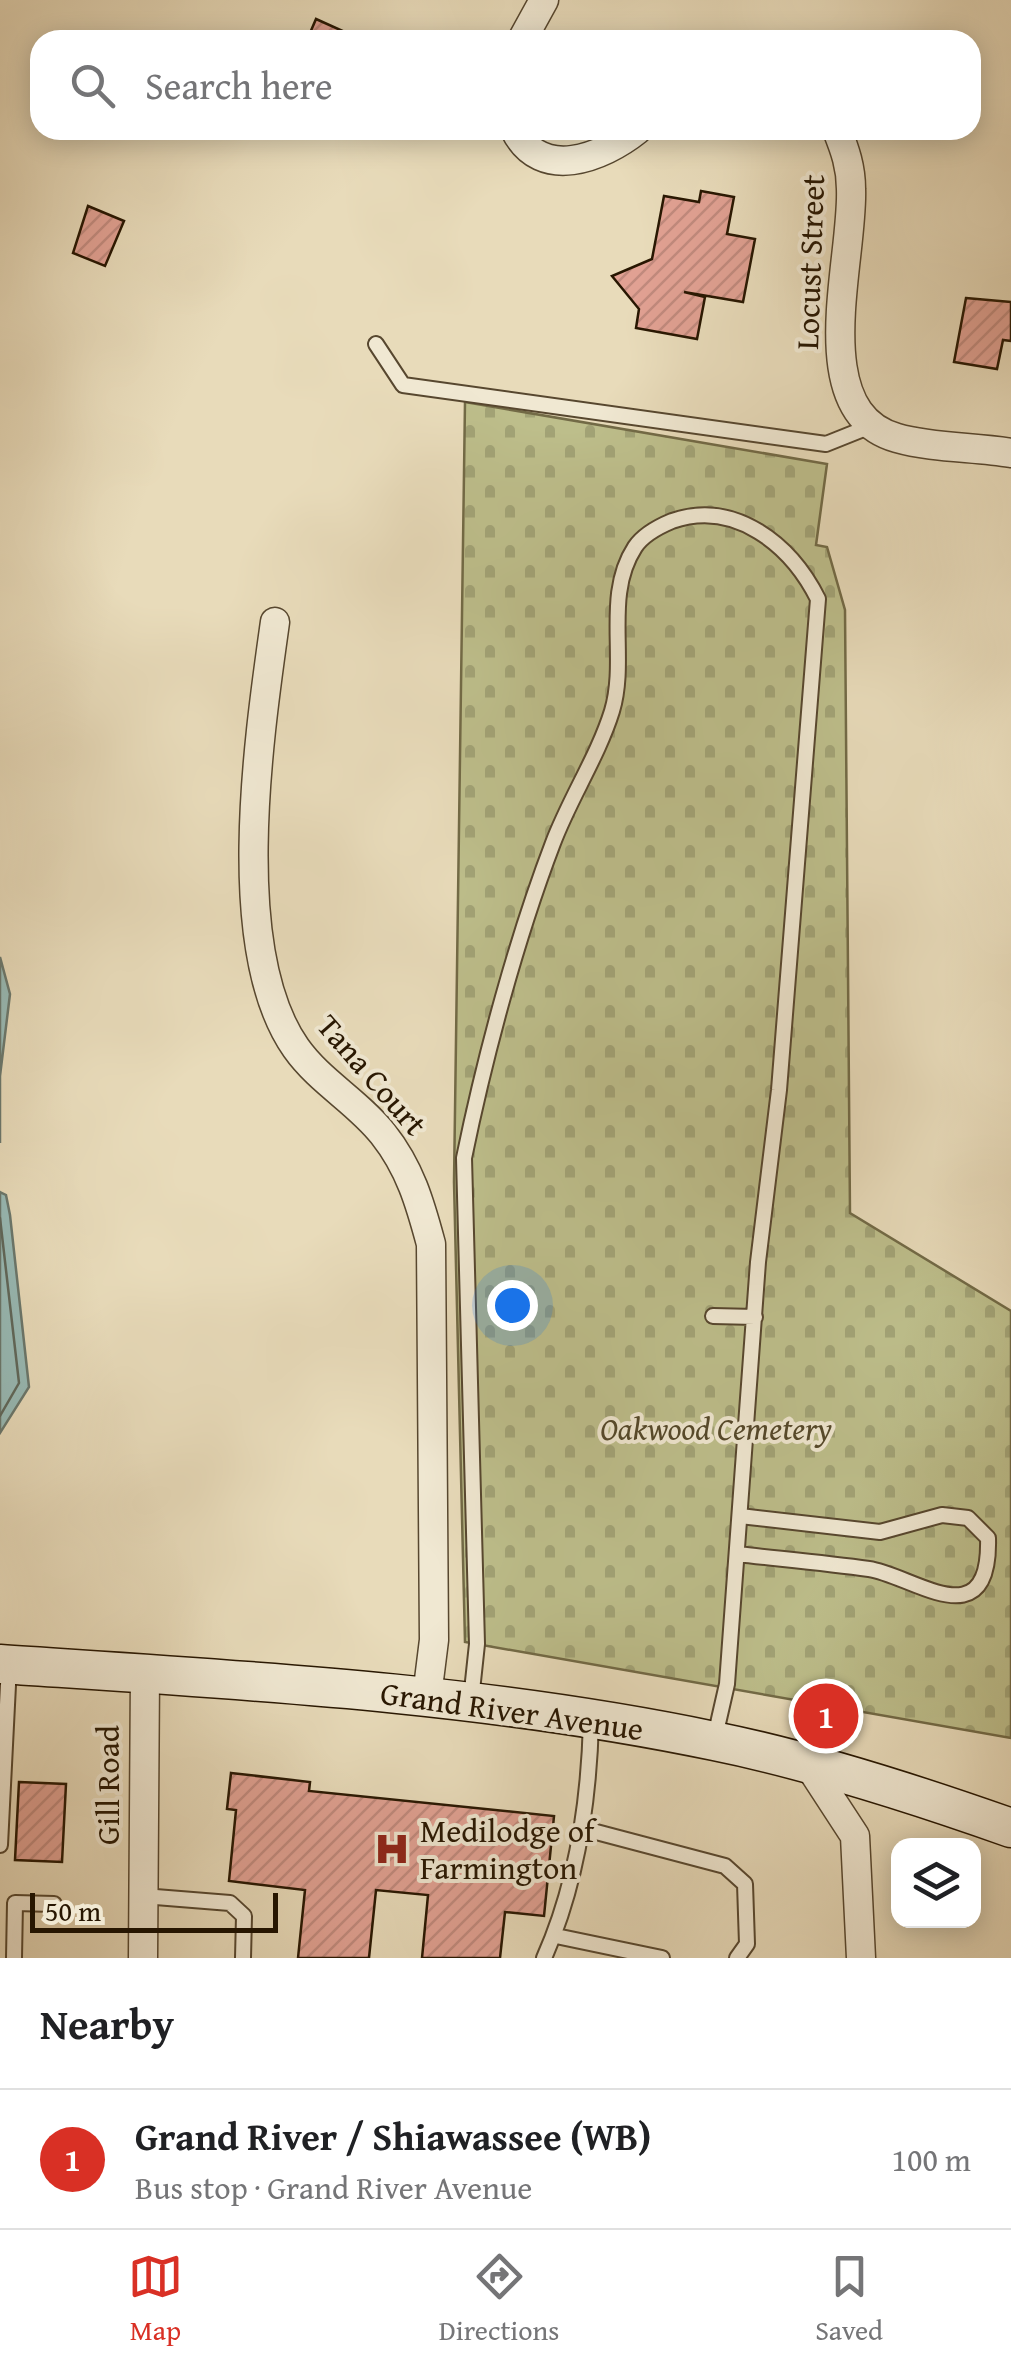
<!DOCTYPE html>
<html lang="en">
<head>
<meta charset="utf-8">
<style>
  :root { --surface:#fff; --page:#f2f2f2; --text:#202124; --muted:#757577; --line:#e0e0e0; --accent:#d93025 }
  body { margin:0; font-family:"Gentium Book Plus",serif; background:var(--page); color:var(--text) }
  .controls { position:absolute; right:30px; bottom:30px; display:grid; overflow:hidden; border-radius:20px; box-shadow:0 5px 25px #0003 }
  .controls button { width:90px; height:90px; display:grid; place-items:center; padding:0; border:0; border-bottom:2px solid var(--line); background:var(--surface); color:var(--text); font:50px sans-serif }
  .scale { position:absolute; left:30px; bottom:25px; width:248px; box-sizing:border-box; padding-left:10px; border:5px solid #271601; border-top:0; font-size:28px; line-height:35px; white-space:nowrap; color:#271601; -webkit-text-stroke:8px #f0e8d2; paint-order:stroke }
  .you { position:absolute; left:512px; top:1305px; width:35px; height:35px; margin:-25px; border:8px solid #fff; border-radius:50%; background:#1a73e8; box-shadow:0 0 0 15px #1a73e833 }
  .badge { display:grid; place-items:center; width:65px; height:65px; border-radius:50%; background:var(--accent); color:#fff; font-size:32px; font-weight:700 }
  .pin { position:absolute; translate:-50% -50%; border:5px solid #fff; box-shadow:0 2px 10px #0006 }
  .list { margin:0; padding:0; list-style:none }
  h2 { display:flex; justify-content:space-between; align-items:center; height:130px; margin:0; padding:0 40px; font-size:42px }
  h2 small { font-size:32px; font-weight:400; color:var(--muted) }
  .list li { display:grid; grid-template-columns:65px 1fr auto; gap:30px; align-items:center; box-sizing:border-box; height:140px; padding:0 40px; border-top:2px solid var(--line) }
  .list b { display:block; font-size:38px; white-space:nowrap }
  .list p { margin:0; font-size:32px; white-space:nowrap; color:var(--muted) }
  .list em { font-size:32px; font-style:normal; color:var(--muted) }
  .icon { flex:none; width:55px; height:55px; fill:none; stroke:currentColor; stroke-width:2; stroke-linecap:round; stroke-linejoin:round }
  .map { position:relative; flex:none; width:1011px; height:1958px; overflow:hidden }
  .search { position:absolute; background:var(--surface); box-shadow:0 5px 25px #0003; left:30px; right:30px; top:30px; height:110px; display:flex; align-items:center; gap:25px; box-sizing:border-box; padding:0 35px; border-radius:30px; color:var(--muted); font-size:38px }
  .sheet { height:270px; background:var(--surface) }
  nav { display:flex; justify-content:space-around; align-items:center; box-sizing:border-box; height:140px; border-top:2px solid var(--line); background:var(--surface); font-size:28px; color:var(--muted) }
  nav a { display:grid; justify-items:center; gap:5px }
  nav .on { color:var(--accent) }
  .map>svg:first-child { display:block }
  .cemetery { fill:url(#cemetery-stones); stroke:#726a46; stroke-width:2.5 }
  .water { fill:#98bab5; stroke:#6b786d; stroke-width:2.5 }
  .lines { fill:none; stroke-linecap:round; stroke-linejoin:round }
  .shore { stroke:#60685b; stroke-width:2.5 }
  .building { fill:url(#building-hatch); stroke:#271601; stroke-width:2.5 }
  .lane-casing { stroke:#57472f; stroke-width:18 }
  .street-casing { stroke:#57472f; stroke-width:31 }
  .secondary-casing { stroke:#271601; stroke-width:41 }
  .lane { stroke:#f0e8d2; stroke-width:14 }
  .street { stroke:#f0e8d2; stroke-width:28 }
  .secondary { stroke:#f0e8d2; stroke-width:38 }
  .labels { text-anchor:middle; stroke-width:8; stroke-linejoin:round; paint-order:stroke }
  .street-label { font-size:32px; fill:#271601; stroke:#f0e8d2 }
  .park-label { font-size:32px; font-style:italic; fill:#54482a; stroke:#f0e8d2 }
  .poi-label { font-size:32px; fill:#271601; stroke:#f0e8d2; text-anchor:start }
</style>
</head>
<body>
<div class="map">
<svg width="1011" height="1958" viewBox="0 0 1011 1958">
  <defs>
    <pattern id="cemetery-stones" width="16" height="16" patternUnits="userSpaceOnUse" patternTransform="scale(2.5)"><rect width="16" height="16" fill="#bdbe8b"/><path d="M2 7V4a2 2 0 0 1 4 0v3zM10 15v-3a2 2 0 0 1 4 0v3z" fill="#a2a376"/></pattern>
    <pattern id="building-hatch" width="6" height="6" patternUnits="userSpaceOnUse" patternTransform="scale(2.5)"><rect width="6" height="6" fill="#e1a193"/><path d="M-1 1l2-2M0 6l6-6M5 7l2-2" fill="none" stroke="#c18a7d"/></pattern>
  </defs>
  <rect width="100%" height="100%" fill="#e8dbba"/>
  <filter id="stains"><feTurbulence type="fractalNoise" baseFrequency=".002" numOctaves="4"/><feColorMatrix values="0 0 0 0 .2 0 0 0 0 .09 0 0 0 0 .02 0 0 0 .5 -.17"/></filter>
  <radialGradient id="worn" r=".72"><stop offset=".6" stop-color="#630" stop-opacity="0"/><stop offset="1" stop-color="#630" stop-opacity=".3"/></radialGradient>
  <!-- cemetery -->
  <path class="cemetery" d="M 465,402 L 827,464 L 816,545 L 827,547 L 845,610 L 850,1213 L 1011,1311 L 1011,1738 L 465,1642 L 454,1182 Z"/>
  <!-- water -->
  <path class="water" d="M 0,957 L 10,994 L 0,1076 L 0,1143 Z
    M 0,1192 L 6,1195 L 10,1215 L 29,1387 L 0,1433 Z"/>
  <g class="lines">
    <!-- shore -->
    <path class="shore" d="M 0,1218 L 19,1383 L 0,1416"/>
  </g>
  <!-- building -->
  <path class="building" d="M 316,19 L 354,36 L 352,40 L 307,40 Z
    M 701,191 L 734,197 L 727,234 L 755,239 L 743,302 L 684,292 L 705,297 L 697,339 L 636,328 L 639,309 L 612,276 L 652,259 L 664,196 L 699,202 Z
    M 88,206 L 124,221 L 105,266 L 73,253 Z
    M 966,298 L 1011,302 L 1011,341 L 1003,340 L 997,369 L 954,362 Z
    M 231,1773 L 310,1782 L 309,1791 L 554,1816 L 544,1916 L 505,1912 L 500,1958 L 422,1958 L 428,1895 L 376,1890 L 369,1958 L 298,1958 L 305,1890 L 229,1881 L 236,1810 L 227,1809 Z
    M 19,1782 L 66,1784 L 62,1862 L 15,1860 Z"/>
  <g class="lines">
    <defs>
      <path id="lane" d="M 376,344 L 403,385 L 826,444 L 871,426
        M 713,1316 L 755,1317
        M 737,1554 C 781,1559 825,1563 869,1569 C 912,1575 991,1641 988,1538 L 968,1518 L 942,1515 L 880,1532 L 740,1516
        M 471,1700 L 477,1644 L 464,1158 C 485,1056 516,940 553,843 C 570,798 598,756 612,711 C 628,658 603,596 635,547 C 643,535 660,526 672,521 C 735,499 791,545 818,599 L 779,1090 L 758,1262 L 727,1684 L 714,1741
        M 581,1828 L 725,1866 L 745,1884 L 747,1944 L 737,1958
        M 0,1845 L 9,1665
        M 143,1896 L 230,1903 L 244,1916 L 243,1958
        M 556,1936 L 662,1958
        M 14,1958 L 15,1903 L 54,1904
        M 544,1958 C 577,1884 589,1803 591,1721"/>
      <path id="street" d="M 522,40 L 544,0
        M 515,130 C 541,182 602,158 637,130
        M 837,130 C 845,150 851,167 851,189 C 854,259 804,412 897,438 C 932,448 975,447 1011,453
        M 275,622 C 259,736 227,950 296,1048 C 320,1082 358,1102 383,1134 C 410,1168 420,1203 431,1244 L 434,1640 L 427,1696
        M 810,1767 L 855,1836 L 861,1958
        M 143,1958 L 145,1673"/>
      <path id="secondary" d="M 0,1664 C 239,1680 479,1692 714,1741 C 813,1761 915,1794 1011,1828"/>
    </defs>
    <!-- lane casing -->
    <use href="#lane" class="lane-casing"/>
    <!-- street casing -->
    <use href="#street" class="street-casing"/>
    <!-- secondary casing -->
    <use href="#secondary" class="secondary-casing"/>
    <!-- lane -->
    <use href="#lane" class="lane"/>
    <!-- street -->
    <use href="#street" class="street"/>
    <!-- secondary -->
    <use href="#secondary" class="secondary"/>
  </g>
  <!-- icons -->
  <defs>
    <symbol id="hospital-bare" viewBox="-9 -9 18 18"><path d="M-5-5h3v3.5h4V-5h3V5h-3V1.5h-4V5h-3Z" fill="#8f2418" stroke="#f0e8d2" stroke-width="2.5" paint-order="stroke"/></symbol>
  </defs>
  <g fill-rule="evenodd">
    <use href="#hospital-bare" x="367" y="1824" width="50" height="50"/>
  </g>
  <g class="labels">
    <!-- street labels -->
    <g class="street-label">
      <text transform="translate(810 262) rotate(-88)" y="11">Locust Street</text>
      <text transform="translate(372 1075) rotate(49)" y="11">Tana Court</text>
      <text transform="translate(512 1711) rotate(8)" y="11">Grand River Avenue</text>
      <text transform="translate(108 1785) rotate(-90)" y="11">Gill Road</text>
    </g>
    <!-- park labels -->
    <g class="park-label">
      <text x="716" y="1440">Oakwood Cemetery</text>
    </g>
    <!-- poi labels -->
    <g class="poi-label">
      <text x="420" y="1842">Medilodge of<tspan x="420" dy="37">Farmington</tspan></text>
    </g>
  </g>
  <rect width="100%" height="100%" filter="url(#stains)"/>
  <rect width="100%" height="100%" fill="url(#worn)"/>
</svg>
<div class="controls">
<button><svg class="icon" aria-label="layers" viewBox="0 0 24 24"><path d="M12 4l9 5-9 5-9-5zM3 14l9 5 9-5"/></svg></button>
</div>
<div class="scale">50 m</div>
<div class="you"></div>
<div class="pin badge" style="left:826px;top:1716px">1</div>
<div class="search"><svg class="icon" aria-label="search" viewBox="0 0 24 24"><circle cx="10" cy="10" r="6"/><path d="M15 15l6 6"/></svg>Search here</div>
</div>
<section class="sheet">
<h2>Nearby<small></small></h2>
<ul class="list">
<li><span class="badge">1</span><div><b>Grand River / Shiawassee (WB)</b><p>Bus stop · Grand River Avenue</p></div><em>100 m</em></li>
</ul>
</section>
<nav>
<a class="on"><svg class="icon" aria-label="map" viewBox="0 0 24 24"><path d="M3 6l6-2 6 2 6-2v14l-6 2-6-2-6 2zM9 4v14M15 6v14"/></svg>Map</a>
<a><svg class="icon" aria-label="directions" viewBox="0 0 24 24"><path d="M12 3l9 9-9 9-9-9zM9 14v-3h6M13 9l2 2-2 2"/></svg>Directions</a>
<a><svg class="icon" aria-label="saved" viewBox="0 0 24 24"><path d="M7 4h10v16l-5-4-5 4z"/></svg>Saved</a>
</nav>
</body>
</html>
